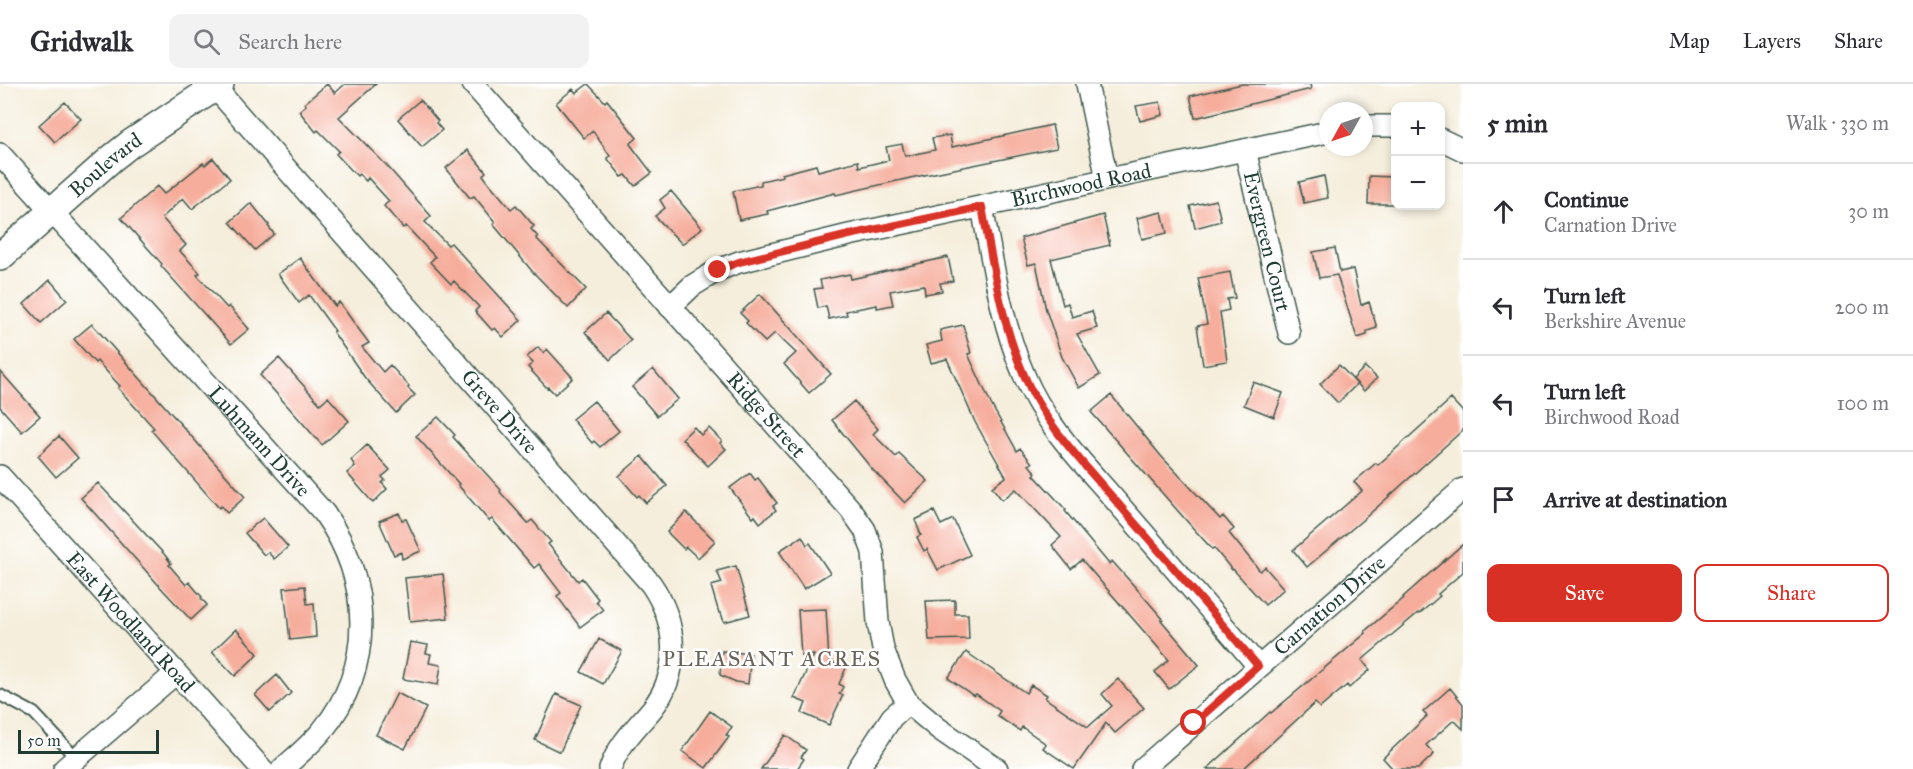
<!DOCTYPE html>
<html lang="en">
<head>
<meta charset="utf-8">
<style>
  :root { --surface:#fff; --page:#f2f2f3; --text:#2b2b33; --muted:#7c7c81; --line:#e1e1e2; --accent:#d93025 }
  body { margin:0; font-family:"IM FELL Great Primer",serif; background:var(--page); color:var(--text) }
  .controls { position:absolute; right:18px; top:18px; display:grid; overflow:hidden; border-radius:12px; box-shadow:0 3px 9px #0003 }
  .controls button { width:54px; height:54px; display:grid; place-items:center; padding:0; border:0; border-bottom:2px solid var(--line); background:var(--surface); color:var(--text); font:30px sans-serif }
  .compass { position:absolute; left:1319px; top:18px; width:54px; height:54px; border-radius:50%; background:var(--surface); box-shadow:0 3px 9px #0003; rotate:230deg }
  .scale { position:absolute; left:18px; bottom:15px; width:141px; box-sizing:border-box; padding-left:6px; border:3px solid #1f3d34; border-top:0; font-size:16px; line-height:21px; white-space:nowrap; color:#1f3d34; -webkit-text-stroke:4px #fff; paint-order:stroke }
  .stop { position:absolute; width:18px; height:18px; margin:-14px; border:4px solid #d93025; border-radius:50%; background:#fff }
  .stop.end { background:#d93025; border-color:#fff; box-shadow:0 2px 6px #0008 }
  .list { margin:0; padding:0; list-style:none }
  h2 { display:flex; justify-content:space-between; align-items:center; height:78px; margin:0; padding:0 24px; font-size:26px }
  h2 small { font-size:20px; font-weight:400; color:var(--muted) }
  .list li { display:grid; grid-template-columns:39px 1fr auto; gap:18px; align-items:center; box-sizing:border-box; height:96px; padding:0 24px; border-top:2px solid var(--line) }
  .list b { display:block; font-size:22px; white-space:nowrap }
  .list p { margin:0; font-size:20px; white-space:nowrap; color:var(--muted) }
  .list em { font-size:20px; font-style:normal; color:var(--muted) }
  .actions { display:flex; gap:12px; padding:18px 24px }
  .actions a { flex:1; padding:14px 0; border:2px solid var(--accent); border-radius:12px; text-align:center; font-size:21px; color:var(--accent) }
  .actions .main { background:var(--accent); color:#fff }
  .icon { flex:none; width:33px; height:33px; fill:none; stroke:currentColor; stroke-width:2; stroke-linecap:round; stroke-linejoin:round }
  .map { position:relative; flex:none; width:1463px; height:685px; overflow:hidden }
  header { display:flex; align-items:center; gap:36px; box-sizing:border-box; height:84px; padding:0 30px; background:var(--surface); border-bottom:2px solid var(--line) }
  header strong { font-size:28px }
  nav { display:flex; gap:33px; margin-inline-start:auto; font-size:21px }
  .search { width:420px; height:54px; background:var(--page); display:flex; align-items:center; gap:15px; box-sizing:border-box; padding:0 21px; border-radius:12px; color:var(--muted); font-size:22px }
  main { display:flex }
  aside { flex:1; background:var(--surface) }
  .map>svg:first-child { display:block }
  .building { fill:#f6ad9c }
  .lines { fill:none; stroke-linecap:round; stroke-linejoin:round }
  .service-casing { stroke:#3f584d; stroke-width:14 }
  .minor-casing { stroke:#3f584d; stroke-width:24 }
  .tertiary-casing { stroke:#3f584d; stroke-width:30 }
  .service { stroke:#fff; stroke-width:10 }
  .minor { stroke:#fff; stroke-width:21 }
  .tertiary { stroke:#fff; stroke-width:27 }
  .route { stroke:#d93025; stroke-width:8 }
  .labels { text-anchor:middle; stroke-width:5; stroke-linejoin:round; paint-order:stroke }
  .street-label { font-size:21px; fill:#1f3d34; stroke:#fff }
  .neighbourhood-label { font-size:22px; letter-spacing:1.5px; fill:#6a6458; stroke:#fff }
</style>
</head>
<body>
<header>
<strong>Gridwalk</strong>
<div class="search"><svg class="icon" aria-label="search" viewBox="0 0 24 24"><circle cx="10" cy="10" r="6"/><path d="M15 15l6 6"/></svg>Search here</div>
<nav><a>Map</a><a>Layers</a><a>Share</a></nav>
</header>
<main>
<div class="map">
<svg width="1463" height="685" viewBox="0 0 1463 685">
  <rect width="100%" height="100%" fill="#fff"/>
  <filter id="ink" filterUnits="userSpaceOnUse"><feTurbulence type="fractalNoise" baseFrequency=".0167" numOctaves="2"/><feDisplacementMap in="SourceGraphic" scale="12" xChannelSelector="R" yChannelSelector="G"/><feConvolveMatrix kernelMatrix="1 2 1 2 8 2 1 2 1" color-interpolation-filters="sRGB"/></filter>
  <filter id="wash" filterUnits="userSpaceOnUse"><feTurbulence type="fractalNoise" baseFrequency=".008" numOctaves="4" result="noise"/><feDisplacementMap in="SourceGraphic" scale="24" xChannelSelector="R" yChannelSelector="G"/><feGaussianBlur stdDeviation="1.35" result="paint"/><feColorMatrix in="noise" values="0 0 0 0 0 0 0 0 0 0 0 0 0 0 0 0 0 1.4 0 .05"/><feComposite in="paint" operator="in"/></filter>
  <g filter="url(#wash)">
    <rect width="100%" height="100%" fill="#f5eedc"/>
    <g id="blocks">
      <!-- building -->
      <path class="building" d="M 327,0 L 335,9 L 345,0 L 376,0 L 339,33 L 388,83 L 431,132 L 425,138 L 448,161 L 451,159 L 521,236 L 503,253 L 495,244 L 492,246 L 475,227 L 479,223 L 454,197 L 451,200 L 430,178 L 435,173 L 406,142 L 403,144 L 384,122 L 389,117 L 368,94 L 366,97 L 359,90 L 357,92 L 336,70 L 339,67 L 318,46 L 316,48 L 299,27 L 306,21 L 305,19 Z
        M 588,0 L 605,18 L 607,16 L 637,54 L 630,60 L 652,89 L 635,102 L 626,91 L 622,93 L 607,74 L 610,72 L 593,47 L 584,54 L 556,19 L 573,5 L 576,9 Z
        M 1242,0 L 1310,0 L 1311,5 L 1195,34 L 1190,12 Z
        M 420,16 L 438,37 L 436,39 L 442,46 L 422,63 L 398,35 Z
        M 65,18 L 81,35 L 55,58 L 39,41 Z
        M 1160,18 L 1163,31 L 1140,37 L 1136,22 Z
        M 1052,41 L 1057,64 L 910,94 L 836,111 L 835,109 L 767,127 L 768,130 L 739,136 L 733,107 L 761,101 L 761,97 L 783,92 L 782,90 L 816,81 L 818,87 L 858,77 L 859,83 L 889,76 L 886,63 L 902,60 L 905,72 L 935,66 L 932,54 L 950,51 L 952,63 Z
        M 468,66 L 486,88 L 483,91 L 489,99 L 511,125 L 516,121 L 534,142 L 531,145 L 538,153 L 536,154 L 586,205 L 568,224 L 532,187 L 493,140 L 495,138 L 474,112 L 470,114 L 446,84 Z
        M 213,74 L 230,95 L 192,125 L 183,114 L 162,134 L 186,161 L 180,167 L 200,189 L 197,191 L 227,224 L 229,222 L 249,245 L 231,260 L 161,182 L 162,180 L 121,134 L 157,102 L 164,110 L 203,79 L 205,81 Z
        M 1324,92 L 1328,114 L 1304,119 L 1299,98 Z
        M 1369,92 L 1393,93 L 1393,120 L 1368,120 Z
        M 671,107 L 702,144 L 682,160 L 655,132 L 665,124 L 660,116 Z
        M 1216,116 L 1221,137 L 1195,144 L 1190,122 Z
        M 251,119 L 269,141 L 268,142 L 274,150 L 255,166 L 230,138 Z
        M 1162,128 L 1167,149 L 1142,155 L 1137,134 Z
        M 1103,131 L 1110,161 L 1051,175 L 1063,221 L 1068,219 L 1072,233 L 1092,227 L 1097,244 L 1077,250 L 1100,291 L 1079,304 L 1062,273 L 1046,226 L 1036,179 L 1028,181 L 1021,154 Z
        M 1335,164 L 1340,188 L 1353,185 L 1361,221 L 1369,218 L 1377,244 L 1367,247 L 1367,251 L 1357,254 L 1337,191 L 1319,194 L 1313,168 Z
        M 948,173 L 953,197 L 940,199 L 942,207 L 925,210 L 924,201 L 890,207 L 893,221 L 877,224 L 877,221 L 846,227 L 847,231 L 829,235 L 826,222 L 818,224 L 814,205 L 822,204 L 820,196 L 850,190 L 851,195 Z
        M 300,174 L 335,222 L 339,218 L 357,243 L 369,259 L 362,263 L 383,288 L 390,281 L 409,302 L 408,304 L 415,311 L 396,329 L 365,294 L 333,248 L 335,247 L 309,211 L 299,219 L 278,190 Z
        M 1230,188 L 1235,214 L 1227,215 L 1229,226 L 1220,228 L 1227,277 L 1203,281 L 1197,242 L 1207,240 L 1198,194 Z
        M 50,196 L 67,216 L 41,239 L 24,220 Z
        M 760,210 L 831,290 L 809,309 L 784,280 L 796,269 L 775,249 L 765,258 L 746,239 L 748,237 L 740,229 Z
        M 606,229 L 631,256 L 610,276 L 585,248 Z
        M 92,240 L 245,413 L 227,429 L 221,422 L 219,424 L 151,346 L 154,344 L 118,304 L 120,302 L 97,277 L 95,279 L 74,255 Z
        M 963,241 L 971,269 L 968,270 L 991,320 L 1017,367 L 1020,364 L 1032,379 L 1029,381 L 1036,389 L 1034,391 L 1066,426 L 1065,427 L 1109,480 L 1112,477 L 1144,513 L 1163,535 L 1161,536 L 1199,581 L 1169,605 L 1155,588 L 1169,576 L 1120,520 L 1082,476 L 1071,485 L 1052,461 L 1061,453 L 1016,405 L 1002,416 L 992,403 L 1006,393 L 975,338 L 947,275 L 931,279 L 926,261 L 942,257 L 940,246 Z
        M 538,263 L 543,269 L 547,265 L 573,294 L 555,310 L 548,303 L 547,304 L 528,283 L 533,279 L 527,273 Z
        M 279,274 L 320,320 L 328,313 L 349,337 L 322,361 L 260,291 Z
        M 1339,281 L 1357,300 L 1338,319 L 1320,300 Z
        M 1365,283 L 1377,294 L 1364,307 L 1353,295 Z
        M 653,285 L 678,315 L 657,332 L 632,303 Z
        M 0,287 L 40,332 L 22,348 L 0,323 Z
        M 1253,298 L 1283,309 L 1274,333 L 1244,321 Z
        M 1111,311 L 1161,372 L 1220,435 L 1223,432 L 1234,445 L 1229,449 L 1260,487 L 1265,483 L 1284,505 L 1265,521 L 1233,485 L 1232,486 L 1214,464 L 1212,465 L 1192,443 L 1091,328 Z
        M 1451,315 L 1463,328 L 1463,346 L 1366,433 L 1307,483 L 1293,466 L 1362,407 L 1354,398 L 1376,379 L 1378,381 Z
        M 594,317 L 619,347 L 600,363 L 594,357 L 592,359 L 572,335 Z
        M 854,317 L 878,345 L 873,350 L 896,373 L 899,370 L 928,397 L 905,419 L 872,385 L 832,336 Z
        M 438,333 L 455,351 L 453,353 L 501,406 L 500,408 L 528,439 L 532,436 L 551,458 L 548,460 L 578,497 L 582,494 L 598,515 L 596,517 L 603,526 L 580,543 L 557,512 L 561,509 L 539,480 L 534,484 L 492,435 L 489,437 L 458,401 L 459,400 L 416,352 Z
        M 694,343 L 701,351 L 709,344 L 722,357 L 720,359 L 726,365 L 708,382 L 682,355 Z
        M 59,352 L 78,374 L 56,393 L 38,372 Z
        M 367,361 L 390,386 L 382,393 L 385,396 L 382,399 L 387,405 L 373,419 L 347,389 L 355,382 L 351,376 Z
        M 642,372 L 667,402 L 646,419 L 639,411 L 637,413 L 619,392 Z
        M 750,389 L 755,396 L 758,394 L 777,419 L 773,422 L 776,426 L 760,439 L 755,432 L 753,434 L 730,404 Z
        M 98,399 L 164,470 L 171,479 L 169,481 L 186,501 L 189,498 L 202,513 L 201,514 L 207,521 L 191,536 L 163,506 L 81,414 Z
        M 934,427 L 941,441 L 953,435 L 970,471 L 938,486 L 927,465 L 924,467 L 917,453 L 921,451 L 915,436 Z
        M 686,428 L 715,457 L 698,474 L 686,463 L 684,465 L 667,448 Z
        M 399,429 L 402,436 L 406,435 L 421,467 L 402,475 L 401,468 L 394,471 L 379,437 Z
        M 263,434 L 288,463 L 274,475 L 268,468 L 264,471 L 245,449 Z
        M 802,452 L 807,461 L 810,459 L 830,489 L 804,505 L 779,467 Z
        M 1463,460 L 1463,488 L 1438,510 L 1440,512 L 1419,530 L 1418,529 L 1362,576 L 1370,586 L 1349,604 L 1347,601 L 1320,624 L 1315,619 L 1243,685 L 1207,685 L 1270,628 L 1271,629 L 1366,549 L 1365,547 L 1404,514 L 1403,513 Z
        M 736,482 L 750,531 L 724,538 L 721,529 L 719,529 L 711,502 L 722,499 L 717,487 Z
        M 443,490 L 448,534 L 410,538 L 405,494 Z
        M 305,502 L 307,520 L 314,519 L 316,553 L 290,556 L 284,504 Z
        M 955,516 L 955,530 L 968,530 L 969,555 L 929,556 L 926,517 Z
        M 826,525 L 829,577 L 846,584 L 839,600 L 843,603 L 839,610 L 843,611 L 829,641 L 802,629 L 806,619 L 794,614 L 814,571 L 801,572 L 798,526 Z
        M 236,545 L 258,570 L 235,592 L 212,568 Z
        M 599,555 L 622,567 L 603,600 L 581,588 Z
        M 410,558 L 428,561 L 426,569 L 431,570 L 429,579 L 441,581 L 438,601 L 403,595 Z
        M 722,567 L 751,570 L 748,600 L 736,598 L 720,591 Z
        M 966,568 L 1026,609 L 1031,601 L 1047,611 L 1045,614 L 1088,643 L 1112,622 L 1102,610 L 1118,595 L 1144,624 L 1115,649 L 1106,639 L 1074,685 L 1043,664 L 1046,660 L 1022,643 L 1020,647 L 997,632 L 1000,627 L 976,610 L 974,612 L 948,594 Z
        M 277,591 L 291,609 L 270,628 L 255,611 Z
        M 1450,604 L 1463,620 L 1463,645 L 1454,636 L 1426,661 L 1434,670 L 1418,685 L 1393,685 L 1383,674 L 1427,632 L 1423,628 Z
        M 397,609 L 426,624 L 405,665 L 376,651 Z
        M 556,610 L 581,621 L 560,668 L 535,656 Z
        M 710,627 L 732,643 L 726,651 L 729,653 L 706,684 L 682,667 Z
        M 785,651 L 806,666 L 801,673 L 804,675 L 797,685 L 761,685 Z"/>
    </g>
  </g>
  <g filter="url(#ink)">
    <use href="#blocks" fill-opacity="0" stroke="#3f584d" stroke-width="1.5"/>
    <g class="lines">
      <defs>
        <path id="service" d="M 0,611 L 34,629 L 76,674"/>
        <g id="minor">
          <path id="s1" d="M 212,0 L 651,500 C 677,538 682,587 652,625 C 636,644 618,661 610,685"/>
          <path id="s2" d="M 473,0 L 851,426 L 865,446 L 873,468 L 878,538 L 883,565 L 895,596 L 908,619 L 939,645 L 997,685"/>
          <path d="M 1087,0 L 1107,95"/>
          <path d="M 1364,42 L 1396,42"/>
          <path d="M 1440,55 L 1463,66"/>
          <path id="s3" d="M 1245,66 L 1289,249"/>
          <path id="s4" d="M 0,70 L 324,429 C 371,496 376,581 322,647 C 310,661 296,673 282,685"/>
          <path d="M 982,123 C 993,180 1001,238 1024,291 C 1045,342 1086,382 1121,423 C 1167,476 1213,529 1258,582"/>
          <path id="s5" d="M 670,223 L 692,202 L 718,186 L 739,178 L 849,151 L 1328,48"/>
          <path id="s6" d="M 0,392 L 262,685"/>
          <path d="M 64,685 L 176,589"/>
          <path d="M 858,685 L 892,633 L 908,619"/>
          <path id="s7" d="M 1142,685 L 1463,405"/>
        </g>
        <g id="tertiary">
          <path id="s8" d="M 0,173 L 111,75 L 130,60 L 220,0"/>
        </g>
      </defs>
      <!-- service casing -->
      <use href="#service" class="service-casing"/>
      <!-- minor casing -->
      <use href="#minor" class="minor-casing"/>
      <!-- tertiary casing -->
      <use href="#tertiary" class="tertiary-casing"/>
      <!-- service -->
      <use href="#service" class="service"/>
      <!-- minor -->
      <use href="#minor" class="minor"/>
      <!-- tertiary -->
      <use href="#tertiary" class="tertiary"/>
    </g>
  </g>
  <g class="lines" filter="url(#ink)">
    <!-- route -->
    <path class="route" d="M 718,186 L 739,178 L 849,151 L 982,123 C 993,180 1001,238 1024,291 C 1045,342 1086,382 1121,423 C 1167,476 1213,529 1258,582 L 1194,639"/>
  </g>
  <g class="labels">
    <!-- street labels -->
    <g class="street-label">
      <text dy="7" stroke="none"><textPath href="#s8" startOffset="140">Boulevard</textPath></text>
      <text dy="7" stroke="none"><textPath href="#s5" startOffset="434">Birchwood Road</textPath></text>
      <text dy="7" stroke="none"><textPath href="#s3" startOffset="94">Evergreen Court</textPath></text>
      <text dy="7" stroke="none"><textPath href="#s1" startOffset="436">Greve Drive</textPath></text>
      <text dy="7" stroke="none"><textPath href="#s2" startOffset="442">Ridge Street</textPath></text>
      <text dy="7" stroke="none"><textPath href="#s4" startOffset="387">Luhmann Drive</textPath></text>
      <text dy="7" stroke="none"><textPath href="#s7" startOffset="249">Carnation Drive</textPath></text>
      <text dy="7" stroke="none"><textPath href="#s6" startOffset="196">East Woodland Road</textPath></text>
    </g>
    <!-- neighbourhood labels -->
    <g class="neighbourhood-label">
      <text x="772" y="582">PLEASANT ACRES</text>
    </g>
  </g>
</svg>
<div class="controls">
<button>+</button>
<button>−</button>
</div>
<svg class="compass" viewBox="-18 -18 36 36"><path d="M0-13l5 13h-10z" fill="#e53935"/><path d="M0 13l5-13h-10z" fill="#7c7c81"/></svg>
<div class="scale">50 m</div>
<div class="stop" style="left:1194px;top:639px"></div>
<div class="stop end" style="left:718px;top:186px"></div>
</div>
<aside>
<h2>5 min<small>Walk · 330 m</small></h2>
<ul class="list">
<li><svg class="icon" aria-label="ahead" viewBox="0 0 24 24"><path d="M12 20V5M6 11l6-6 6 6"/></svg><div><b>Continue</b><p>Carnation Drive</p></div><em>30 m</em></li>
<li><svg class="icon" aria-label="left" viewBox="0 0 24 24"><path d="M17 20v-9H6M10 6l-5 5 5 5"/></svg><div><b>Turn left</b><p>Berkshire Avenue</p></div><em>200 m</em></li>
<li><svg class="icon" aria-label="left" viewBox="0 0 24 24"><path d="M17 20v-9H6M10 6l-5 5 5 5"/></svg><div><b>Turn left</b><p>Birchwood Road</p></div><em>100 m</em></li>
<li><svg class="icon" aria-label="arrive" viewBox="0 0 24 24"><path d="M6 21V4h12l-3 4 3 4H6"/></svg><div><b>Arrive at destination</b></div></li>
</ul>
<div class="actions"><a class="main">Save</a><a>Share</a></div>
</aside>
</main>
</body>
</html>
